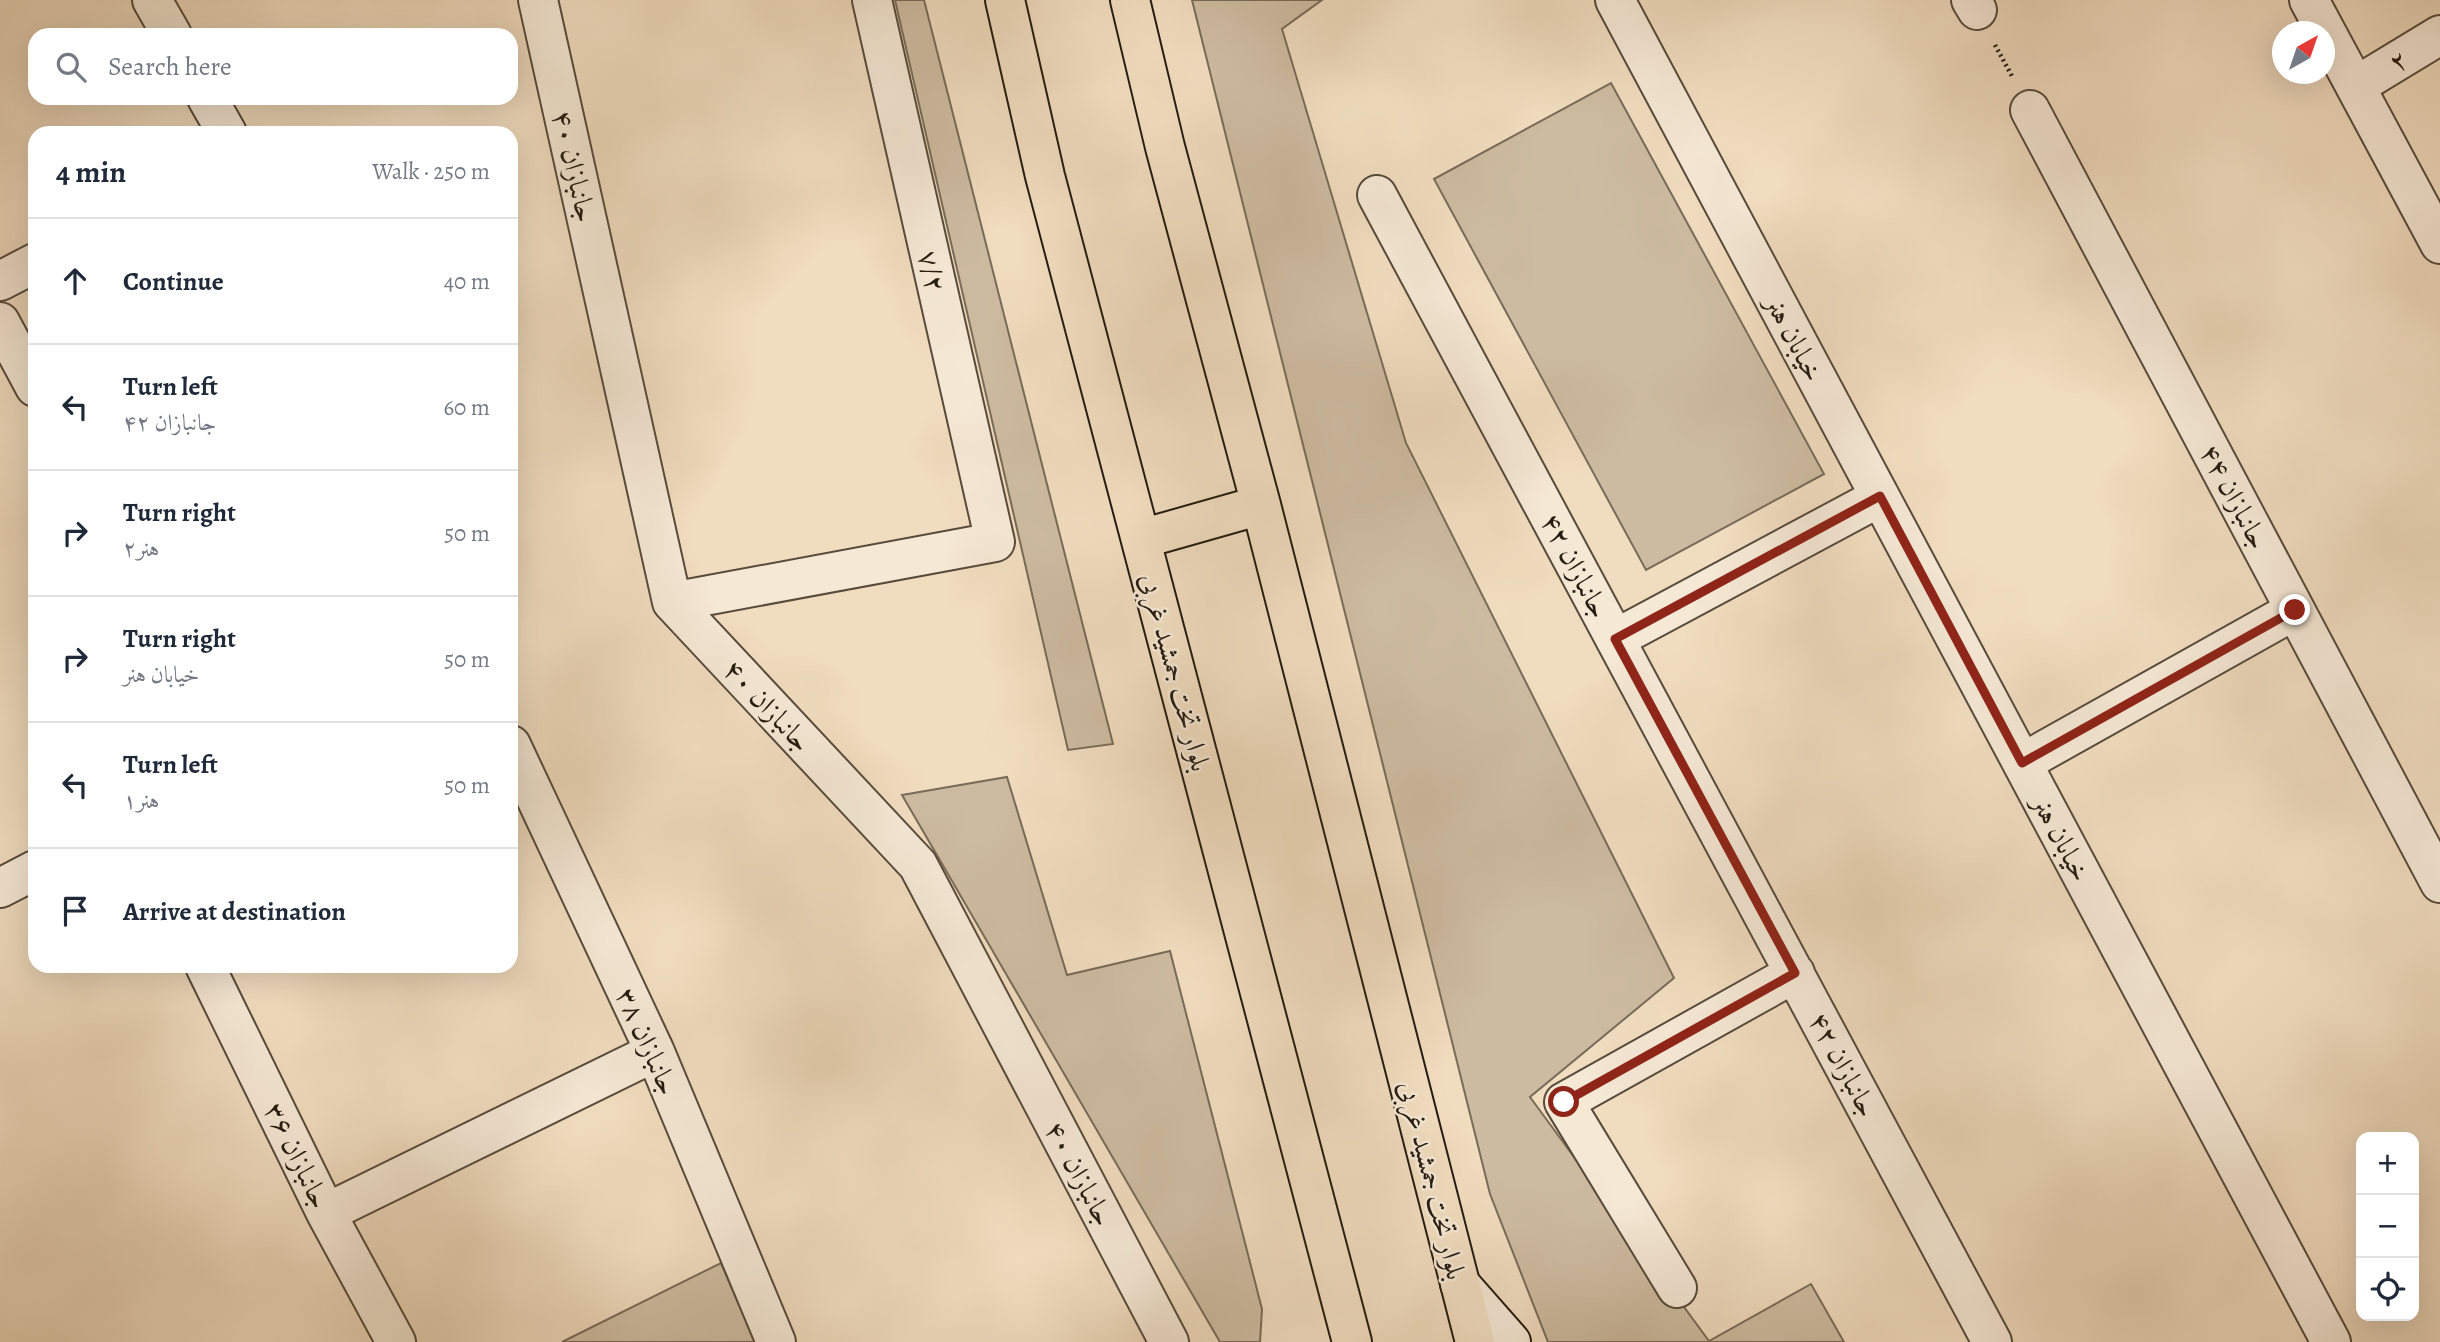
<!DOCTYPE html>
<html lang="en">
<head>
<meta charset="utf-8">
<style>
  :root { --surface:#fff; --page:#f2f2f3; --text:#1f2937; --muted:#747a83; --line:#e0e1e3 }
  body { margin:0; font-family:Alegreya,Amiri,serif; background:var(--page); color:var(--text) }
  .controls { position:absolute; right:21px; bottom:21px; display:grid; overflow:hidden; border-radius:14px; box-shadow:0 7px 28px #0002 }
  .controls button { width:63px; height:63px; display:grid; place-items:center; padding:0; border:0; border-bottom:2px solid var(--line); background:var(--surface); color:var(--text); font:35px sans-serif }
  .compass { position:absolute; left:2272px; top:21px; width:63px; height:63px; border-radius:50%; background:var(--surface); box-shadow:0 7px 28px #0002; rotate:40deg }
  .stop { position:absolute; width:21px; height:21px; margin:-16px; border:5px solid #8f2418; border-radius:50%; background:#fff }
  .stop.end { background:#8f2418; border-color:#fff; box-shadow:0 2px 7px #0008 }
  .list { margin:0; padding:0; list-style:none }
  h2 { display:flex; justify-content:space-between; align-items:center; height:91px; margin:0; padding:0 28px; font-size:30px }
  h2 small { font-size:23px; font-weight:400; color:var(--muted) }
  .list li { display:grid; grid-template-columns:46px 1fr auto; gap:21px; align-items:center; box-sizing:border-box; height:126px; padding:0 28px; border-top:2px solid var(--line) }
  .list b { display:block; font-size:26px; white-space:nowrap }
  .list p { margin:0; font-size:23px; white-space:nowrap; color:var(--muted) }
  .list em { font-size:23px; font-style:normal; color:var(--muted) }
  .icon { flex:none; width:38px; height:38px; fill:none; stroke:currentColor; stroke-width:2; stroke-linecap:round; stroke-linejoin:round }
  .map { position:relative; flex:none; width:2440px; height:1342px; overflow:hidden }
  .search { position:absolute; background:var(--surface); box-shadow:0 7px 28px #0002; left:28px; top:28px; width:490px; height:77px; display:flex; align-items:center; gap:18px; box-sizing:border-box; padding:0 24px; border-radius:21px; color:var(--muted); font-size:26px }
  .panel { position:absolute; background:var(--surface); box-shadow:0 7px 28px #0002; left:28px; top:126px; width:490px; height:847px; border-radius:21px }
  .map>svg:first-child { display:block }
  .green { fill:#cdbba1; stroke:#796b58; stroke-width:2 }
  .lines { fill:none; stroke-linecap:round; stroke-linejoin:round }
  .street-casing { stroke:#584b3b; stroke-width:42 }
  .secondary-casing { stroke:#251b0f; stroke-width:42 }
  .primary-casing { stroke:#251b0f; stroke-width:42 }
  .path { stroke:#251b0f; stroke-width:4.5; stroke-dasharray:2 3.5; stroke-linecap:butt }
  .street { stroke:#f5e8d5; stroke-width:38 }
  .secondary { stroke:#f5e8d5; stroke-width:38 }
  .primary { stroke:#f0dcbf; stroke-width:38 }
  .route { stroke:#8f2418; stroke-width:9 }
  .labels { text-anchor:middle; stroke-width:5; stroke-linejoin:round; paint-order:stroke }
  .street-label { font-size:28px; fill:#251b0f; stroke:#f5e8d5 }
</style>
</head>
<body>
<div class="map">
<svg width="2440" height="1342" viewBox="0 0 2440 1342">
  <rect width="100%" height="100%" fill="#f0dcbf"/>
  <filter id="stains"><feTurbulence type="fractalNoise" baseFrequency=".00286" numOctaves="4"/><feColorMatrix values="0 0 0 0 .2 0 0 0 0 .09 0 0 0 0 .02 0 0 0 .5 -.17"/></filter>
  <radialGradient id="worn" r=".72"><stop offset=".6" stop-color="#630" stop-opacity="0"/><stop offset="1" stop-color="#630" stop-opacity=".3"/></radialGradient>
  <!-- green -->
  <path class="green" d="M 895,0 L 924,0 L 1113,744 L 1068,750 Z
    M 1192,0 L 1322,0 L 1282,29 L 1406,443 L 1674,978 L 1530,1097 L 1709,1341 L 1811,1284 L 1844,1342 L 1548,1342 L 1490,1194 Z
    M 1611,83 L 1824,474 L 1646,570 L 1434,179 Z
    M 1007,777 L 1067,975 L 1170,951 L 1262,1309 L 1260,1342 L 1220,1342 L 902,795 Z
    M 721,1263 L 755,1342 L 562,1342 Z"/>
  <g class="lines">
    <defs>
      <path id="street" d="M 152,0 L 172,35
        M 538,0 L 672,602 L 918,865 L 1169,1342
        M 1615,0 L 2331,1342
        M 1971,0 L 1977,10
        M 2309,0 L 2440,244
        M 2356,86 L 2440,35
        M 207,98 L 227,133
        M 2030,110 L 2440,883
        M 1377,195 L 1992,1342
        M 0,281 L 35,263
        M 0,322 L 35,387
        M 672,602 L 995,542 L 872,0
        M 1615,639 L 1880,497
        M 511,745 L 655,1052 L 776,1342
        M 2022,763 L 2295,610
        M 0,888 L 35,870
        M 205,966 L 326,1213 L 396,1342
        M 326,1213 L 655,1052
        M 1677,1288 L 1564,1102 L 1795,973"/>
      <path id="secondary" d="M 1460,1284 L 1511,1342"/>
      <path id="primary" d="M 1005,0 L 1045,176 L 1352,1342
        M 1130,0 L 1165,147 L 1261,505 L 1475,1342
        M 1141,539 L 1261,505"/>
    </defs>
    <!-- street casing -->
    <use href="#street" class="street-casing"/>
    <!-- secondary casing -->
    <use href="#secondary" class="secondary-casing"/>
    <!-- primary casing -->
    <use href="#primary" class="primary-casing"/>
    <!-- path -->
    <path class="path" d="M 1995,45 L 2013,78"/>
    <!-- street -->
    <use href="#street" class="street"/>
    <!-- secondary -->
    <use href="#secondary" class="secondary"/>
    <!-- primary -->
    <use href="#primary" class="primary"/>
  </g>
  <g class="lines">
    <!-- route -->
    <path class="route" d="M 1564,1102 L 1795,973 L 1615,639 L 1880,496 L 2022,763 L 2295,610"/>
  </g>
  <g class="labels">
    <!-- street labels -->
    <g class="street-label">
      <text transform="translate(2398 60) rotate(-32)" y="10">۲</text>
      <text transform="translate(575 166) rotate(77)" y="10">۴۰ جانبازان</text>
      <text transform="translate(933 271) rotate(77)" y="10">۷/۲</text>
      <text transform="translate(1795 338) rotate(62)" y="10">خیابان هنر</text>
      <text transform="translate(2235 496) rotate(62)" y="10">۴۴ جانبازان</text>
      <text transform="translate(1576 565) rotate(62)" y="10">۴۲ جانبازان</text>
      <text transform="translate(1176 672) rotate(75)" y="10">بلوار تخت جمشید غربی</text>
      <text transform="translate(768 705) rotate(47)" y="10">۴۰ جانبازان</text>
      <text transform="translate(2062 838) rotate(62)" y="10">خیابان هنر</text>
      <text transform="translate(648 1041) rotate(66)" y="10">۳۸ جانبازان</text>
      <text transform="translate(1844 1064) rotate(62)" y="10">۴۲ جانبازان</text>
      <text transform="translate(298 1155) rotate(64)" y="10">۳۶ جانبازان</text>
      <text transform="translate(1080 1173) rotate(62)" y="10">۴۰ جانبازان</text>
      <text transform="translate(1433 1180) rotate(76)" y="10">بلوار تخت جمشید غربی</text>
    </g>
  </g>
  <rect width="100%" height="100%" filter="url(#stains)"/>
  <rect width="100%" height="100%" fill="url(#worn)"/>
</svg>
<div class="controls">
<button>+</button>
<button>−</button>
<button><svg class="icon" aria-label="locate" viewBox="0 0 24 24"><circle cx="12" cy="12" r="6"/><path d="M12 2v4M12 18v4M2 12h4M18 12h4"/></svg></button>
</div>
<svg class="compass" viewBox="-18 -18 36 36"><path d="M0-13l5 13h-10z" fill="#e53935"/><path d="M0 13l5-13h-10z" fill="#747a83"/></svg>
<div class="stop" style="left:1564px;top:1102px"></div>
<div class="stop end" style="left:2295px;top:610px"></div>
<div class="search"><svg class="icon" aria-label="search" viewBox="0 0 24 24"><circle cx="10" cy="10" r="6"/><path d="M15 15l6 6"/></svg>Search here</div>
<section class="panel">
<h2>4 min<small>Walk · 250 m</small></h2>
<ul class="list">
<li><svg class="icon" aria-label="ahead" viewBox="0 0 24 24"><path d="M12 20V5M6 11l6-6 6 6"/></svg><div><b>Continue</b></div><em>40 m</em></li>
<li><svg class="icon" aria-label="left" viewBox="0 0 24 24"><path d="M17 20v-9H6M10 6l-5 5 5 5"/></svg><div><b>Turn left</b><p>۴۲ جانبازان</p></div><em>60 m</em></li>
<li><svg class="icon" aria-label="right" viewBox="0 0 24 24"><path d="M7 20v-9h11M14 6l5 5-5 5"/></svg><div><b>Turn right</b><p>هنر۲</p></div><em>50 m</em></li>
<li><svg class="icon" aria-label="right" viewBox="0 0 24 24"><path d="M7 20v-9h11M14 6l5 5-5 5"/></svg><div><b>Turn right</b><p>خیابان هنر</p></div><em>50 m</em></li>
<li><svg class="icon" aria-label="left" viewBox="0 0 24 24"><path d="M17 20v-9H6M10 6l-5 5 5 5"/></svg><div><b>Turn left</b><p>هنر۱</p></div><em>50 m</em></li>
<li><svg class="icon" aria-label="arrive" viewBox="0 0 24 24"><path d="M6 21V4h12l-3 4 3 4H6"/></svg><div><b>Arrive at destination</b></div></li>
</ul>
</section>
</div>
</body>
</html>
